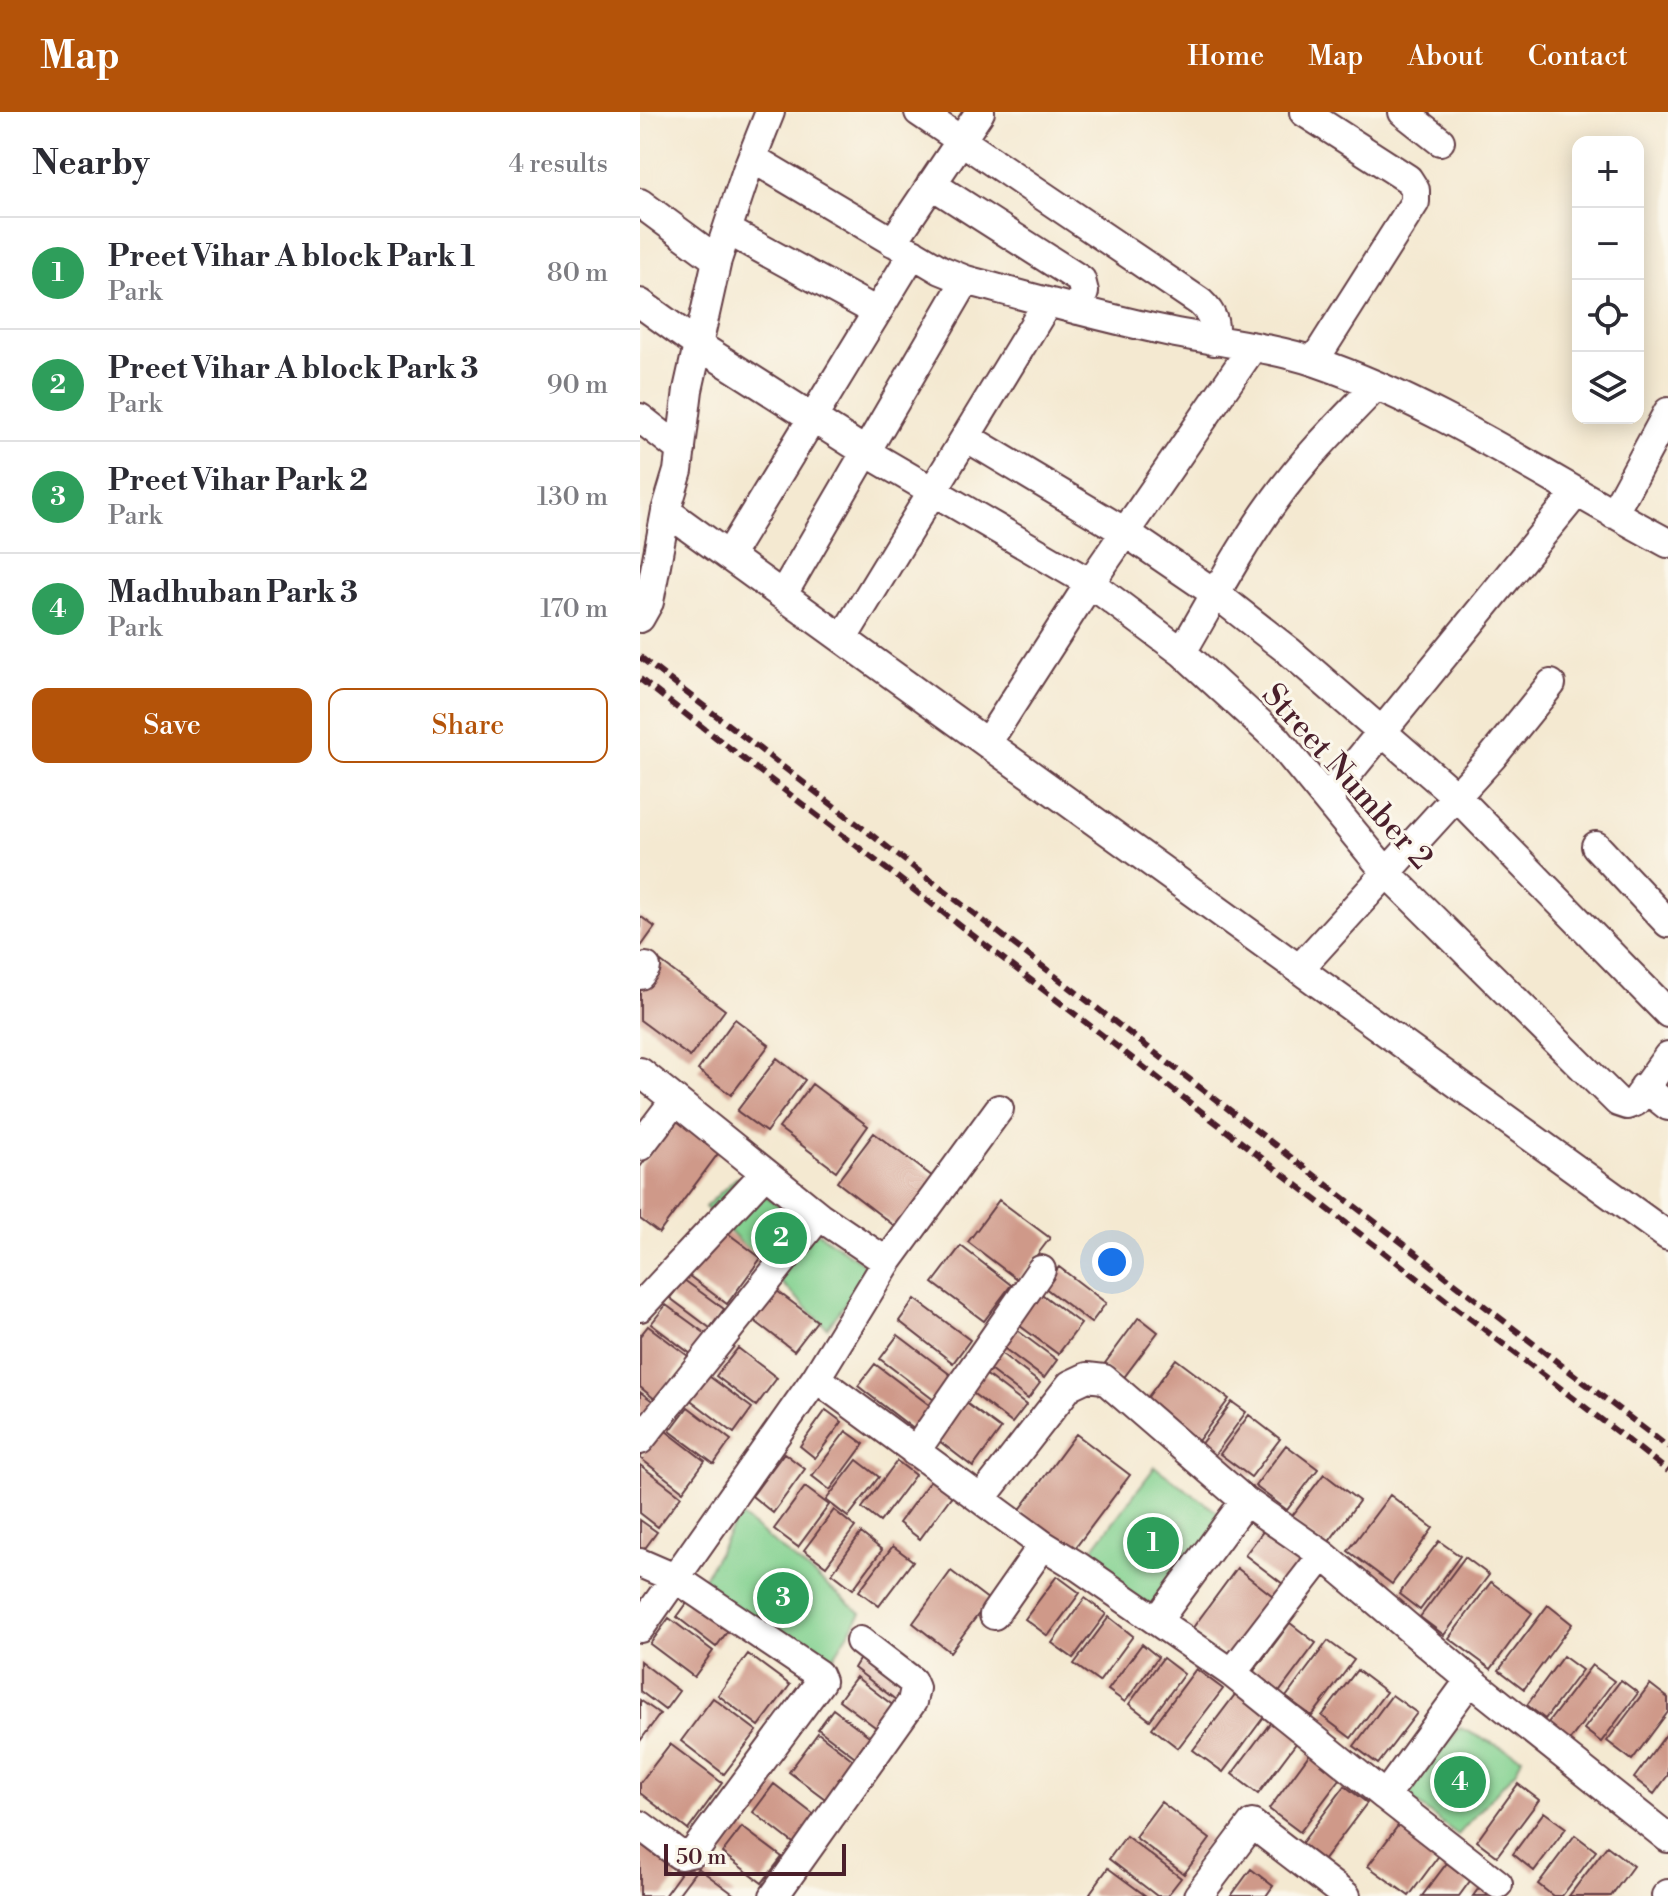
<!DOCTYPE html>
<html lang="en">
<head>
<meta charset="utf-8">
<style>
  :root { --surface:#fff; --page:#f2f2f3; --text:#2b2b33; --muted:#7c7c81; --line:#e1e1e2; --accent:#b45309 }
  body { margin:0; font-family:"Libre Bodoni",serif; background:var(--page); color:var(--text) }
  .controls { position:absolute; right:24px; top:24px; display:grid; overflow:hidden; border-radius:16px; box-shadow:0 4px 20px #0003 }
  .controls button { width:72px; height:72px; display:grid; place-items:center; padding:0; border:0; border-bottom:2px solid var(--line); background:var(--surface); color:var(--text); font:40px sans-serif }
  .scale { position:absolute; left:24px; bottom:20px; width:182px; box-sizing:border-box; padding-left:8px; border:4px solid #4a1f2b; border-top:0; font-size:22px; line-height:28px; white-space:nowrap; color:#4a1f2b; -webkit-text-stroke:6px #fbf7ec; paint-order:stroke }
  .you { position:absolute; left:472px; top:1150px; width:28px; height:28px; margin:-20px; border:6px solid #fff; border-radius:50%; background:#1a73e8; box-shadow:0 0 0 12px #1a73e833 }
  .badge { display:grid; place-items:center; width:52px; height:52px; border-radius:50%; background:var(--accent); color:#fff; font-size:26px; font-weight:700 }
  .pin { position:absolute; translate:-50% -50%; border:4px solid #fff; box-shadow:0 2px 8px #0006 }
  .list { margin:0; padding:0; list-style:none }
  h2 { display:flex; justify-content:space-between; align-items:center; height:104px; margin:0; padding:0 32px; font-size:34px }
  h2 small { font-size:26px; font-weight:400; color:var(--muted) }
  .list li { display:grid; grid-template-columns:52px 1fr auto; gap:24px; align-items:center; box-sizing:border-box; height:112px; padding:0 32px; border-top:2px solid var(--line) }
  .list b { display:block; font-size:30px; white-space:nowrap }
  .list p { margin:0; font-size:26px; white-space:nowrap; color:var(--muted) }
  .list em { font-size:26px; font-style:normal; color:var(--muted) }
  .actions { display:flex; gap:16px; padding:24px 32px }
  .actions a { flex:1; padding:18px 0; border:2px solid var(--accent); border-radius:16px; text-align:center; font-size:28px; color:var(--accent) }
  .actions .main { background:var(--accent); color:#fff }
  .icon { flex:none; width:44px; height:44px; fill:none; stroke:currentColor; stroke-width:2; stroke-linecap:round; stroke-linejoin:round }
  .map { position:relative; flex:none; width:1028px; height:1784px; overflow:hidden }
  header { display:flex; align-items:center; gap:48px; box-sizing:border-box; height:112px; padding:0 40px; background:var(--accent); color:#fff }
  header strong { font-size:38px }
  nav { display:flex; gap:44px; margin-inline-start:auto; font-size:28px }
  main { display:flex }
  aside { flex:1; background:var(--surface) }
  .map>svg:first-child { display:block }
  .green { fill:#83d190; stroke:#66785e; stroke-width:2 }
  .building { fill:#cf9989 }
  .lines { fill:none; stroke-linecap:round; stroke-linejoin:round }
  .minor-casing { stroke:#643d44; stroke-width:32 }
  .minor { stroke:#fff; stroke-width:28 }
  .rail { stroke:#4a1f2b; stroke-width:6; stroke-dasharray:12 6; stroke-linecap:butt }
  .labels { text-anchor:middle; stroke-width:6; stroke-linejoin:round; paint-order:stroke }
  .street-label { font-size:32px; fill:#4a1f2b; stroke:#fbf7ec }
</style>
</head>
<body>
<header>
<strong>Map</strong>
<nav><a>Home</a><a>Map</a><a>About</a><a>Contact</a></nav>
</header>
<main>
<aside>
<h2>Nearby<small>4 results</small></h2>
<ul class="list">
<li><span class="badge" style="background:#2e9e5b">1</span><div><b>Preet Vihar A block Park 1</b><p>Park</p></div><em>80 m</em></li>
<li><span class="badge" style="background:#2e9e5b">2</span><div><b>Preet Vihar A block Park 3</b><p>Park</p></div><em>90 m</em></li>
<li><span class="badge" style="background:#2e9e5b">3</span><div><b>Preet Vihar Park 2</b><p>Park</p></div><em>130 m</em></li>
<li><span class="badge" style="background:#2e9e5b">4</span><div><b>Madhuban Park 3</b><p>Park</p></div><em>170 m</em></li>
</ul>
<div class="actions"><a class="main">Save</a><a>Share</a></div>
</aside>
<div class="map">
<svg width="1028" height="1784" viewBox="0 0 1028 1784">
  <rect width="100%" height="100%" fill="#fbf7ec"/>
  <filter id="ink" filterUnits="userSpaceOnUse"><feTurbulence type="fractalNoise" baseFrequency=".0125" numOctaves="2"/><feDisplacementMap in="SourceGraphic" scale="16" xChannelSelector="R" yChannelSelector="G"/><feConvolveMatrix kernelMatrix="1 2 1 2 8 2 1 2 1" color-interpolation-filters="sRGB"/></filter>
  <filter id="wash" filterUnits="userSpaceOnUse"><feTurbulence type="fractalNoise" baseFrequency=".006" numOctaves="4" result="noise"/><feDisplacementMap in="SourceGraphic" scale="32" xChannelSelector="R" yChannelSelector="G"/><feGaussianBlur stdDeviation="1.8" result="paint"/><feColorMatrix in="noise" values="0 0 0 0 0 0 0 0 0 0 0 0 0 0 0 0 0 1.4 0 .05"/><feComposite in="paint" operator="in"/></filter>
  <g filter="url(#wash)">
    <rect width="100%" height="100%" fill="#f4e9d1"/>
    <!-- green -->
    <path class="green" d="M 97,1065 L 231,1157 L 187,1216 L 65,1095 Z
      M 515,1355 L 587,1407 L 514,1507 L 439,1455 Z
      M 99,1403 L 221,1501 L 186,1557 L 61,1471 Z
      M 820,1616 L 882,1645 L 877,1657 L 818,1723 L 764,1682 Z"/>
    <g id="blocks">
      <!-- building -->
      <path class="building" d="M 0,804 L 15,815 L 0,836 Z
        M 21,850 L 85,898 L 50,945 L 0,908 L 0,879 Z
        M 95,907 L 129,933 L 91,983 L 58,958 Z
        M 137,946 L 165,968 L 126,1020 L 97,999 Z
        M 172,972 L 228,1014 L 196,1059 L 139,1016 Z
        M 39,1002 L 83,1035 L 19,1121 L 0,1107 L 0,1055 Z
        M 234,1021 L 297,1068 L 260,1118 L 197,1070 Z
        M 359,1088 L 410,1126 L 378,1168 L 328,1130 Z
        M 82,1117 L 121,1146 L 87,1192 L 48,1163 Z
        M 321,1134 L 371,1173 L 344,1209 L 293,1171 Z
        M 419,1155 L 466,1191 L 451,1211 L 404,1175 Z
        M 44,1168 L 84,1197 L 70,1216 L 30,1186 Z
        M 129,1173 L 177,1209 L 154,1239 L 107,1203 Z
        M 395,1177 L 441,1212 L 418,1242 L 372,1208 Z
        M 275,1187 L 330,1228 L 313,1251 L 259,1209 Z
        M 26,1193 L 66,1222 L 51,1242 L 11,1212 Z
        M 499,1205 L 518,1220 L 482,1268 L 463,1254 Z
        M 8,1214 L 48,1244 L 16,1288 L 0,1275 L 0,1224 Z
        M 374,1216 L 417,1248 L 404,1266 L 361,1234 Z
        M 258,1223 L 316,1267 L 298,1291 L 240,1247 Z
        M 98,1236 L 137,1266 L 116,1294 L 76,1264 Z
        M 354,1236 L 400,1271 L 388,1287 L 342,1252 Z
        M 536,1247 L 589,1287 L 555,1333 L 502,1293 Z
        M 235,1252 L 292,1295 L 275,1318 L 218,1274 Z
        M 344,1261 L 386,1293 L 372,1311 L 330,1279 Z
        M 66,1262 L 112,1296 L 94,1321 L 48,1286 Z
        M 0,1280 L 18,1293 L 0,1317 Z
        M 322,1288 L 361,1317 L 333,1355 L 294,1325 Z
        M 592,1290 L 606,1300 L 574,1344 L 560,1333 Z
        M 48,1295 L 91,1328 L 74,1352 L 30,1319 Z
        M 186,1298 L 202,1310 L 175,1346 L 160,1334 Z
        M 609,1303 L 640,1327 L 611,1365 L 580,1342 Z
        M 22,1316 L 65,1349 L 43,1379 L 0,1346 Z
        M 206,1319 L 224,1332 L 190,1378 L 172,1364 Z
        M 436,1322 L 490,1363 L 433,1439 L 379,1399 Z
        M 646,1333 L 678,1357 L 647,1398 L 615,1374 Z
        M 144,1341 L 165,1357 L 133,1401 L 112,1384 Z
        M 217,1348 L 239,1365 L 208,1405 L 186,1388 Z
        M 257,1349 L 275,1363 L 240,1410 L 222,1396 Z
        M 0,1353 L 41,1384 L 18,1415 L 0,1401 Z
        M 684,1362 L 719,1389 L 685,1435 L 649,1408 Z
        M 292,1366 L 313,1382 L 280,1427 L 259,1411 Z
        M 165,1375 L 189,1393 L 158,1435 L 134,1417 Z
        M 750,1383 L 793,1416 L 752,1472 L 708,1439 Z
        M 194,1398 L 215,1415 L 186,1454 L 164,1438 Z
        M 0,1408 L 17,1420 L 0,1443 Z
        M 625,1417 L 667,1448 L 647,1475 L 605,1443 Z
        M 221,1421 L 242,1438 L 213,1477 L 192,1461 Z
        M 799,1429 L 820,1444 L 780,1498 L 759,1482 Z
        M 253,1434 L 273,1449 L 239,1494 L 219,1479 Z
        M 825,1445 L 849,1463 L 804,1523 L 780,1505 Z
        M 597,1456 L 638,1488 L 593,1548 L 552,1517 Z
        M 311,1459 L 349,1488 L 310,1540 L 273,1511 Z
        M 417,1464 L 440,1481 L 408,1524 L 385,1507 Z
        M 851,1470 L 892,1501 L 851,1557 L 809,1526 Z
        M 53,1483 L 92,1513 L 76,1535 L 37,1505 Z
        M 445,1486 L 466,1502 L 433,1546 L 412,1531 Z
        M 908,1493 L 932,1512 L 884,1577 L 859,1558 Z
        M 469,1505 L 493,1524 L 459,1570 L 434,1552 Z
        M 29,1506 L 73,1539 L 54,1565 L 10,1532 Z
        M 650,1511 L 676,1531 L 637,1583 L 611,1563 Z
        M 688,1529 L 714,1548 L 672,1604 L 646,1585 Z
        M 502,1532 L 518,1545 L 485,1590 L 468,1578 Z
        M 225,1538 L 267,1573 L 256,1588 L 214,1556 Z
        M 108,1542 L 150,1573 L 119,1614 L 78,1583 Z
        M 923,1544 L 942,1558 L 905,1607 L 887,1593 Z
        M 523,1546 L 544,1562 L 510,1608 L 489,1592 Z
        M 0,1549 L 39,1579 L 25,1598 L 0,1579 Z
        M 952,1553 L 974,1569 L 929,1629 L 907,1612 Z
        M 556,1557 L 583,1577 L 538,1636 L 512,1616 Z
        M 717,1558 L 746,1580 L 711,1626 L 682,1604 Z
        M 216,1565 L 259,1598 L 242,1620 L 199,1588 Z
        M 981,1568 L 998,1581 L 961,1630 L 944,1617 Z
        M 1010,1572 L 1028,1586 L 1028,1600 L 992,1648 L 967,1629 Z
        M 600,1576 L 629,1598 L 583,1660 L 553,1638 Z
        M 752,1583 L 777,1601 L 738,1652 L 714,1634 Z
        M 73,1586 L 117,1619 L 84,1662 L 41,1629 Z
        M 0,1588 L 20,1602 L 0,1629 Z
        M 193,1597 L 233,1627 L 218,1647 L 178,1617 Z
        M 637,1602 L 663,1622 L 618,1682 L 592,1662 Z
        M 1028,1620 L 1028,1663 L 1014,1682 L 994,1666 Z
        M 178,1621 L 217,1651 L 188,1689 L 149,1660 Z
        M 30,1632 L 82,1671 L 48,1718 L 0,1681 L 0,1671 Z
        M 671,1640 L 703,1663 L 660,1720 L 629,1697 Z
        M 134,1672 L 182,1709 L 161,1737 L 113,1700 Z
        M 878,1672 L 899,1688 L 857,1744 L 837,1729 Z
        M 705,1674 L 727,1691 L 683,1749 L 661,1732 Z
        M 521,1690 L 570,1727 L 544,1762 L 495,1725 Z
        M 904,1700 L 926,1716 L 894,1759 L 873,1742 Z
        M 763,1707 L 803,1738 L 769,1784 L 728,1754 Z
        M 102,1715 L 142,1745 L 122,1771 L 82,1741 Z
        M 935,1723 L 956,1739 L 922,1784 L 913,1784 L 898,1772 Z
        M 486,1724 L 541,1766 L 527,1784 L 517,1784 L 469,1747 Z
        M 0,1732 L 40,1762 L 24,1784 L 0,1784 Z
        M 967,1734 L 993,1754 L 971,1784 L 929,1784 Z
        M 807,1751 L 830,1769 L 819,1784 L 782,1784 Z
        M 58,1756 L 96,1784 L 37,1784 Z
        M 468,1756 L 506,1784 L 454,1784 L 450,1781 Z
        M 611,1757 L 633,1774 L 626,1784 L 591,1784 Z
        M 841,1773 L 856,1784 L 833,1784 Z"/>
    </g>
  </g>
  <g filter="url(#ink)">
    <use href="#blocks" fill-opacity="0" stroke="#643d44" stroke-width="2"/>
    <g class="lines">
      <defs>
        <path id="minor" d="M 279,0 L 560,190 C 574,203 575,211 574,229
          M 664,0 L 768,67 L 775,78 L 775,90 L 674,249
          M 763,0 L 800,29
          M 112,46 L 301,158 L 326,168 C 393,186 459,205 527,219 C 573,229 632,235 676,250 C 802,293 912,370 1028,431
          M 291,72 L 441,168 L 444,180 L 438,198
          M 0,91 L 77,148
          M 87,118 L 237,200
          M 253,130 L 340,0
          M 0,191 L 58,233 L 226,340 L 450,471 L 542,540 L 636,626 L 746,760 L 978,990 L 987,993 L 995,990 L 1028,944
          M 0,306 L 41,338
          M 326,325 L 485,420 L 576,482 L 650,540 L 816,684 L 1028,901
          M 26,399 L 1028,1124
          M 973,402 L 1028,300
          M 89,443 L 273,141
          M 143,482 L 326,168
          M 0,506 L 9,490 L 26,399 L 38,359 L 48,278 L 77,148 L 107,58 L 130,0
          M 203,526 L 408,190
          M 542,540 C 572,489 599,437 634,389 C 664,347 700,311 736,274
          M 347,631 L 450,471 L 612,236
          M 687,687 L 937,380
          M 956,734 L 1028,811
          M 659,857 L 853,644 L 911,572
          M 0,863 L 6,855
          M 0,960 L 179,1104 L 247,1150
          M 1004,975 L 1028,994
          M 0,1034 L 35,988
          M 0,1195 L 125,1061
          M 176,1266 L 403,1433 L 439,1455 L 592,1561 L 683,1443
          M 0,1328 L 179,1104
          M 275,1340 L 401,1158
          M 341,1387 L 430,1273 L 447,1265 L 464,1267 L 605,1389 L 683,1443 L 830,1568 L 1028,1726
          M 0,1451 L 37,1467 L 178,1562 L 181,1569 L 54,1740 L 40,1743 L 0,1713
          M 354,1503 L 403,1433
          M 517,1509 L 605,1389
          M 0,1516 L 176,1266 L 247,1150 L 359,997
          M 592,1561 L 745,1684 L 830,1568
          M 745,1684 L 858,1772
          M 134,1784 L 272,1590 L 275,1576 L 272,1569 L 220,1529
          M 558,1784 L 612,1712 L 706,1784
          M 1026,1784 L 1028,1782"/>
      </defs>
      <!-- minor casing -->
      <use href="#minor" class="minor-casing"/>
      <!-- minor -->
      <use href="#minor" class="minor"/>
      <!-- rail -->
      <path class="rail" d="M 0,545 L 1028,1335
        M 0,567 L 1028,1359"/>
    </g>
  </g>
  <g class="labels">
    <!-- street labels -->
    <g class="street-label">
      <text transform="translate(708 664) rotate(48)" y="11">Street Number 2</text>
    </g>
  </g>
</svg>
<div class="controls">
<button>+</button>
<button>−</button>
<button><svg class="icon" aria-label="locate" viewBox="0 0 24 24"><circle cx="12" cy="12" r="6"/><path d="M12 2v4M12 18v4M2 12h4M18 12h4"/></svg></button>
<button><svg class="icon" aria-label="layers" viewBox="0 0 24 24"><path d="M12 4l9 5-9 5-9-5zM3 14l9 5 9-5"/></svg></button>
</div>
<div class="scale">50 m</div>
<div class="you"></div>
<div class="pin badge" style="left:513px;top:1431px;background:#2e9e5b">1</div>
<div class="pin badge" style="left:141px;top:1126px;background:#2e9e5b">2</div>
<div class="pin badge" style="left:143px;top:1486px;background:#2e9e5b">3</div>
<div class="pin badge" style="left:820px;top:1670px;background:#2e9e5b">4</div>
</div>
</main>
</body>
</html>
